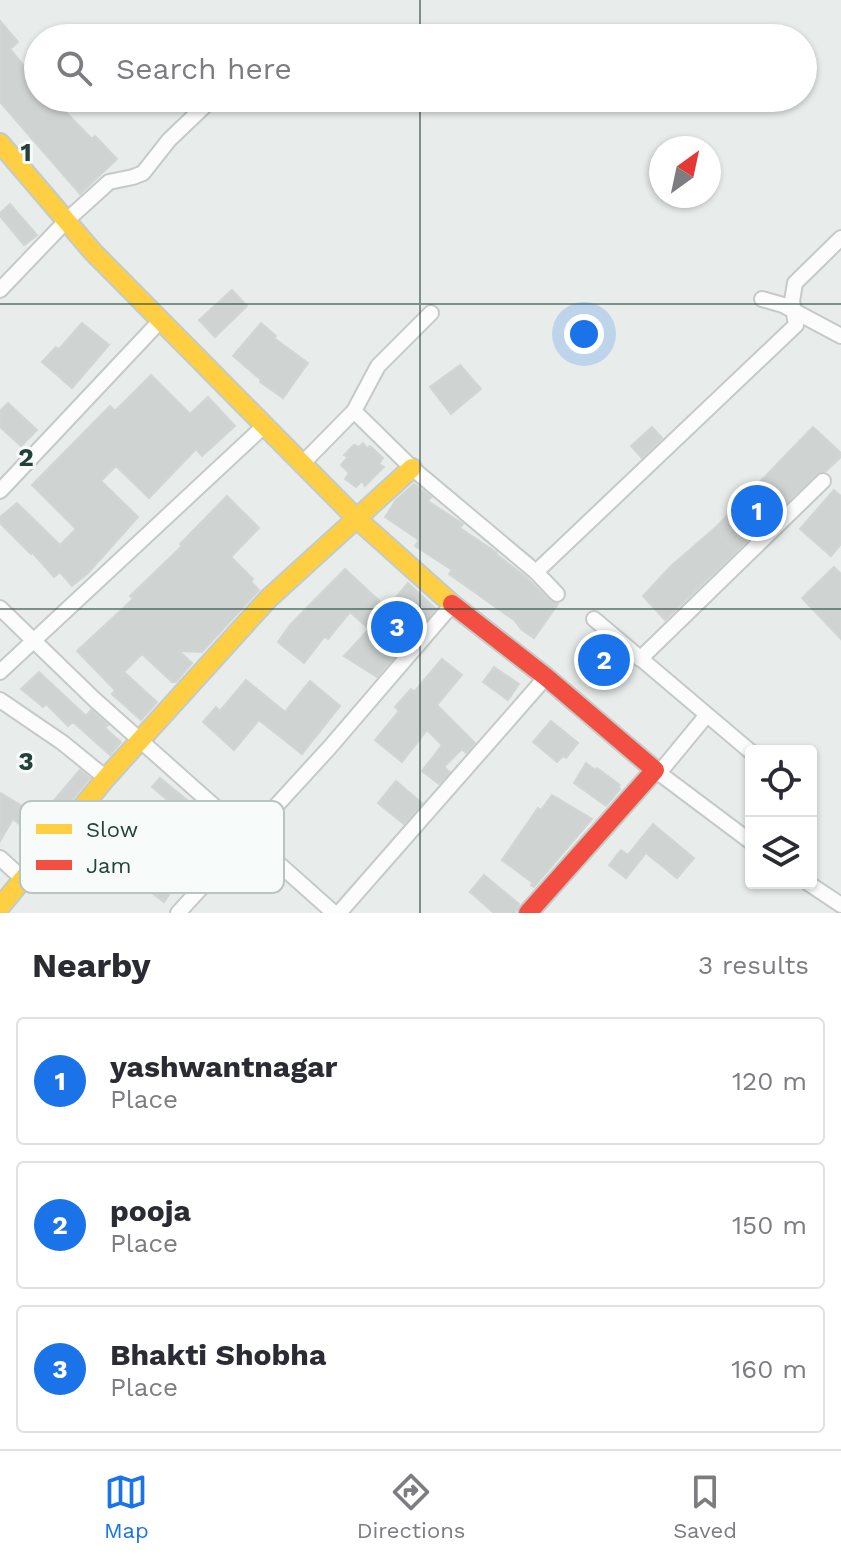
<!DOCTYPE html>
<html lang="en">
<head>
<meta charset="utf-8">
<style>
  :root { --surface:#fff; --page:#f7f7f7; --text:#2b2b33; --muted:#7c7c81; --line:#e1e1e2; --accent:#1a73e8 }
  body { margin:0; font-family:"Work Sans",sans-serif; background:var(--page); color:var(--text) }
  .controls { position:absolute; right:24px; bottom:24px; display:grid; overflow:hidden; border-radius:8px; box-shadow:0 2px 6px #0004 }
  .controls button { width:72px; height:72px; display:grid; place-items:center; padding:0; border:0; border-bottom:2px solid var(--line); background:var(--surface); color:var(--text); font:40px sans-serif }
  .compass { position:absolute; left:649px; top:136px; width:72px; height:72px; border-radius:50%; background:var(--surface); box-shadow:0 2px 6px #0004; rotate:33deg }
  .you { position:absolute; left:584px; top:334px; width:28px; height:28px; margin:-20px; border:6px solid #fff; border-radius:50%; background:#1a73e8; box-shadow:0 0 0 12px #1a73e833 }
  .badge { display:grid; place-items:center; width:52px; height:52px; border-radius:50%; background:var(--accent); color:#fff; font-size:26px; font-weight:700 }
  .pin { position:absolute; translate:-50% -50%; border:4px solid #fff; box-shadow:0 2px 8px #0006 }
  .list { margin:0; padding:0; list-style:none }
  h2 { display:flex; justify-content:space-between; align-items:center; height:104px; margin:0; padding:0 32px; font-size:34px }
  h2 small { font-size:26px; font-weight:400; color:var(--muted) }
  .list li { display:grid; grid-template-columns:52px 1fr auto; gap:24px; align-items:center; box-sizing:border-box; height:128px; margin:0 16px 16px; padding:0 16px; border:2px solid var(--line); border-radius:8px }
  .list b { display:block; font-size:30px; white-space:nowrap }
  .list p { margin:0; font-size:26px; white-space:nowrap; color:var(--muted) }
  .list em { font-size:26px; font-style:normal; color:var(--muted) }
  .icon { flex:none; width:44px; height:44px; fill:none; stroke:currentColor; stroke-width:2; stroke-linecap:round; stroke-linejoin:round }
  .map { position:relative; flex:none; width:841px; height:913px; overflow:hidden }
  .search { position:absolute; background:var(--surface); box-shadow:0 2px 6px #0004; left:24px; right:24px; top:24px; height:88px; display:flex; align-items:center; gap:20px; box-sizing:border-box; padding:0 28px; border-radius:44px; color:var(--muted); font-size:30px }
  .sheet { height:536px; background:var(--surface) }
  nav { display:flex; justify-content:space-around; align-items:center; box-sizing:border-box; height:112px; border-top:2px solid var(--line); background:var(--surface); font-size:22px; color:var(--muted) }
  nav a { display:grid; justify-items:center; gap:4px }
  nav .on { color:var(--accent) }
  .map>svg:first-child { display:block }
  .building { fill:#cfd4d2; stroke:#d1d6d4; stroke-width:2 }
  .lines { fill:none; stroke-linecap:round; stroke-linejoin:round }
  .street-casing { stroke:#c5cac8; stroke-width:18 }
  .slow-casing { stroke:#c3cbc8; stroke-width:22 }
  .jam-casing { stroke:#c3cbc8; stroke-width:22 }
  .street { stroke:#fcfcfc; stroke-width:14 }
  .slow { stroke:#ffcf43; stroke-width:18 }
  .jam { stroke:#f24e42; stroke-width:18 }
  .grid { fill:none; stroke:#24423a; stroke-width:2; stroke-opacity:0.55 }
  .key { fill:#f7fbf9; stroke:#b8c4c0; stroke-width:2 }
  .key-label { font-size:22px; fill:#24423a }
  .grid-label { font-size:26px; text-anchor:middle; font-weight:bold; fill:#24423a; stroke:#f7fbf9; stroke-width:6; stroke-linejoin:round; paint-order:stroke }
</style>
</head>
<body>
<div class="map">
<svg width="841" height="913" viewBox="0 0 841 913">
  <rect width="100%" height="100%" fill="#e8edeb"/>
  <!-- building -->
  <path class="building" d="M 0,21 L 18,42 L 10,49 L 38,83 L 38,98 L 57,98 L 62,104 L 60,106 L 92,139 L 95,136 L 117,159 L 80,194 L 0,102 Z
    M 10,204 L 37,235 L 24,245 L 0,216 L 0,213 Z
    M 232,290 L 247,306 L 215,337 L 199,320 Z
    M 82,323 L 109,345 L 72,388 L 42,362 L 56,347 L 59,349 Z
    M 261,323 L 276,336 L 274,338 L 308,363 L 283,398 L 260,382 L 261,380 L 233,356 Z
    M 460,365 L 481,389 L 451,414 L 430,387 Z
    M 151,375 L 190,414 L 208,397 L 235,426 L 202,456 L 196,449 L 149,498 L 116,466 L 101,481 L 138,517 L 88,573 L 72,586 L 60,572 L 54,577 L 32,552 L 31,554 L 0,523 L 0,517 L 17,503 L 60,545 L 76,529 L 32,485 L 110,406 L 115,411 Z
    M 8,403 L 37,430 L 21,446 L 0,427 L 0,411 Z
    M 652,427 L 662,438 L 642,458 L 631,446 Z
    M 813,427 L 841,453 L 841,457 L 826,471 L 816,474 L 665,620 L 643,596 L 671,566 L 716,527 Z
    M 363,443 L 367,448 L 370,446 L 383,458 L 379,464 L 384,467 L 365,486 L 362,481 L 356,487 L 345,479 L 349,473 L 341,465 L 348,457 L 344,455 L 354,445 L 359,447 Z
    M 414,484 L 431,497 L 428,501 L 463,524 L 460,528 L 497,553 L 496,554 L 527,578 L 550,601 L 558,604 L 534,638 L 521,629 L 514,620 L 449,574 L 452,570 L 415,546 L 419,540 L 385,517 L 396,500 Z
    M 834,490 L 841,496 L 841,544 L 831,556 L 800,529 Z
    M 227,496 L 259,528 L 231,557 L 253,579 L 251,582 L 259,590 L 202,652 L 179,651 L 192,663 L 176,682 L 172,682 L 142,654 L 124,672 L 157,702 L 141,720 L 112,694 L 115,690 L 77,651 L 133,599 L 130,596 L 182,546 L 180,544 Z
    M 834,567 L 841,574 L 841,639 L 802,598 Z
    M 345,569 L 387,608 L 408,583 L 436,609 L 377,677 L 344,656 L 369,629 L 350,612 L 328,639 L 325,636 L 304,663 L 278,642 L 290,625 Z
    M 604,644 L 618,656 L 606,673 L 589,664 Z
    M 442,659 L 462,675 L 437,705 L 475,743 L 466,753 L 462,749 L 444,767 L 450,772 L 439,784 L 422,771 L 442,745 L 427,730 L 402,762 L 375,740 L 399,711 L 395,707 L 411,689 L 414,692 Z
    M 494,667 L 519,684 L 508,700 L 483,682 Z
    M 39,672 L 86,716 L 91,710 L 108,725 L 105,728 L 121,742 L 110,755 L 73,722 L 68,726 L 46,704 L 43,707 L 21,689 Z
    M 246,680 L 285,712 L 310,681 L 340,706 L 302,754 L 259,720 L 234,750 L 203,722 L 216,707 L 220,711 Z
    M 551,721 L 578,743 L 566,758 L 563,756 L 557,762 L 533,742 Z
    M 586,763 L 595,770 L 597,768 L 620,785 L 618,787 L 620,789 L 606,806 L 574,783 Z
    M 80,770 L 90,778 L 39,840 L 13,819 L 0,841 L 0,793 L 38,815 L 42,810 L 44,812 Z
    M 160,778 L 192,804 L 184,814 L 152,787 Z
    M 396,781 L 422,803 L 404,824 L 378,803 Z
    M 552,795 L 592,819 L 534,887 L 531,885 L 533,883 L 502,860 L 538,808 L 541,810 Z
    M 136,801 L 160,821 L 148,836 L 138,828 L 123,844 L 148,864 L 154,858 L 180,879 L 164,902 L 114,864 L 89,893 L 69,875 L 94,848 L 92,847 L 105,830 L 108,832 Z
    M 653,824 L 694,858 L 677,878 L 646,853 L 626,878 L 609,865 L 621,850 L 628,855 Z
    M 484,875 L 519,904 L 515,913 L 494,913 L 470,892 Z"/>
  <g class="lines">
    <defs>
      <path id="street" d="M 0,290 L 66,221 L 109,182 L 133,177 L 143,173 L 169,140 L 213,98
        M 762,299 L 783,305 L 841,336
        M 354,411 L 412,468 L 536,572 L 557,594
        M 301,465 L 354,411 L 378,366 L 431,313
        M 0,491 L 161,320
        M 536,572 L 796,325 L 792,301 L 795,283 L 841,238
        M 0,608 L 95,700 L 334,913
        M 594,619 L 751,752
        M 640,659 L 823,481
        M 0,672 L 264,426
        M 0,700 L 63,743 L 106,778
        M 655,770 L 751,842
        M 659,773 L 706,716
        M 0,858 L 23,879
        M 808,883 L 841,905
        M 178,913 L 330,747 L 452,605
        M 339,913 L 546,677"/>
      <path id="slow" d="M 0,143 L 93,252 L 357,519 L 452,604
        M 0,907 L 106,778 L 268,599 L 412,468"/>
      <path id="jam" d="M 452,604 L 546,677 L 655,770 L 528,913"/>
    </defs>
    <!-- street casing -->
    <use href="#street" class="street-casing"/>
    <!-- slow casing -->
    <use href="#slow" class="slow-casing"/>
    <!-- jam casing -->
    <use href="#jam" class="jam-casing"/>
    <!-- street -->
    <use href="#street" class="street"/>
    <!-- slow -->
    <use href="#slow" class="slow"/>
    <!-- jam -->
    <use href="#jam" class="jam"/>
  </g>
  <!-- grid -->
  <path class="grid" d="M 420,0 L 420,38M 420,98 L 420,913M 0,304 L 841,304M 0,609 L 841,609"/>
  <!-- legend -->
  <rect x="20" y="801" width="264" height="92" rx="12" class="key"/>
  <rect x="36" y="824" width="36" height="10" fill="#ffcf43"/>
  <rect x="36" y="860" width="36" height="10" fill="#f24e42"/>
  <g class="key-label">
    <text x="86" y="837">Slow</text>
    <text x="86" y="873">Jam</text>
  </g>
  <g class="grid-label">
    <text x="26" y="161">1</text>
    <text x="26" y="466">2</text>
    <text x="26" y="770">3</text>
  </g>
</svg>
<div class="controls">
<button><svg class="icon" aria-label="locate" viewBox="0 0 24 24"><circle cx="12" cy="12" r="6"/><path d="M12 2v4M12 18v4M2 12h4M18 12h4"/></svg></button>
<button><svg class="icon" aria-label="layers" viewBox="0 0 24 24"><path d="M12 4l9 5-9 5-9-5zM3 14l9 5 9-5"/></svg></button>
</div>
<svg class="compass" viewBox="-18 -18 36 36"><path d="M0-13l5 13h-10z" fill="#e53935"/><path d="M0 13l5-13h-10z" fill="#7c7c81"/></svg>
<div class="you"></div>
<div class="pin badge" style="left:757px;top:511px">1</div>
<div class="pin badge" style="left:604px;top:660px">2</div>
<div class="pin badge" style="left:397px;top:627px">3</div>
<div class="search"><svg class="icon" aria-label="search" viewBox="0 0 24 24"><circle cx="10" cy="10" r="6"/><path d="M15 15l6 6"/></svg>Search here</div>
</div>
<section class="sheet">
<h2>Nearby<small>3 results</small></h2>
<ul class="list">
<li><span class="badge">1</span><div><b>yashwantnagar</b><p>Place</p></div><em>120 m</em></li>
<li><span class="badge">2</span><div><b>pooja</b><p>Place</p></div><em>150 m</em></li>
<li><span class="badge">3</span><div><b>Bhakti Shobha</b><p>Place</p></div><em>160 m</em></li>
</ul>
</section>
<nav>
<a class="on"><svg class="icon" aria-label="map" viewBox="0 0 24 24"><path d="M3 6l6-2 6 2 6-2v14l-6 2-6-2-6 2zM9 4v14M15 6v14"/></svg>Map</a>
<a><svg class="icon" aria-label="directions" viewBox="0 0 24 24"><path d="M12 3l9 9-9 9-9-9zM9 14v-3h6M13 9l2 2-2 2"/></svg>Directions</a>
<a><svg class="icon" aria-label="saved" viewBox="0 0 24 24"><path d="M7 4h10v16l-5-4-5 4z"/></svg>Saved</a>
</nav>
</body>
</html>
